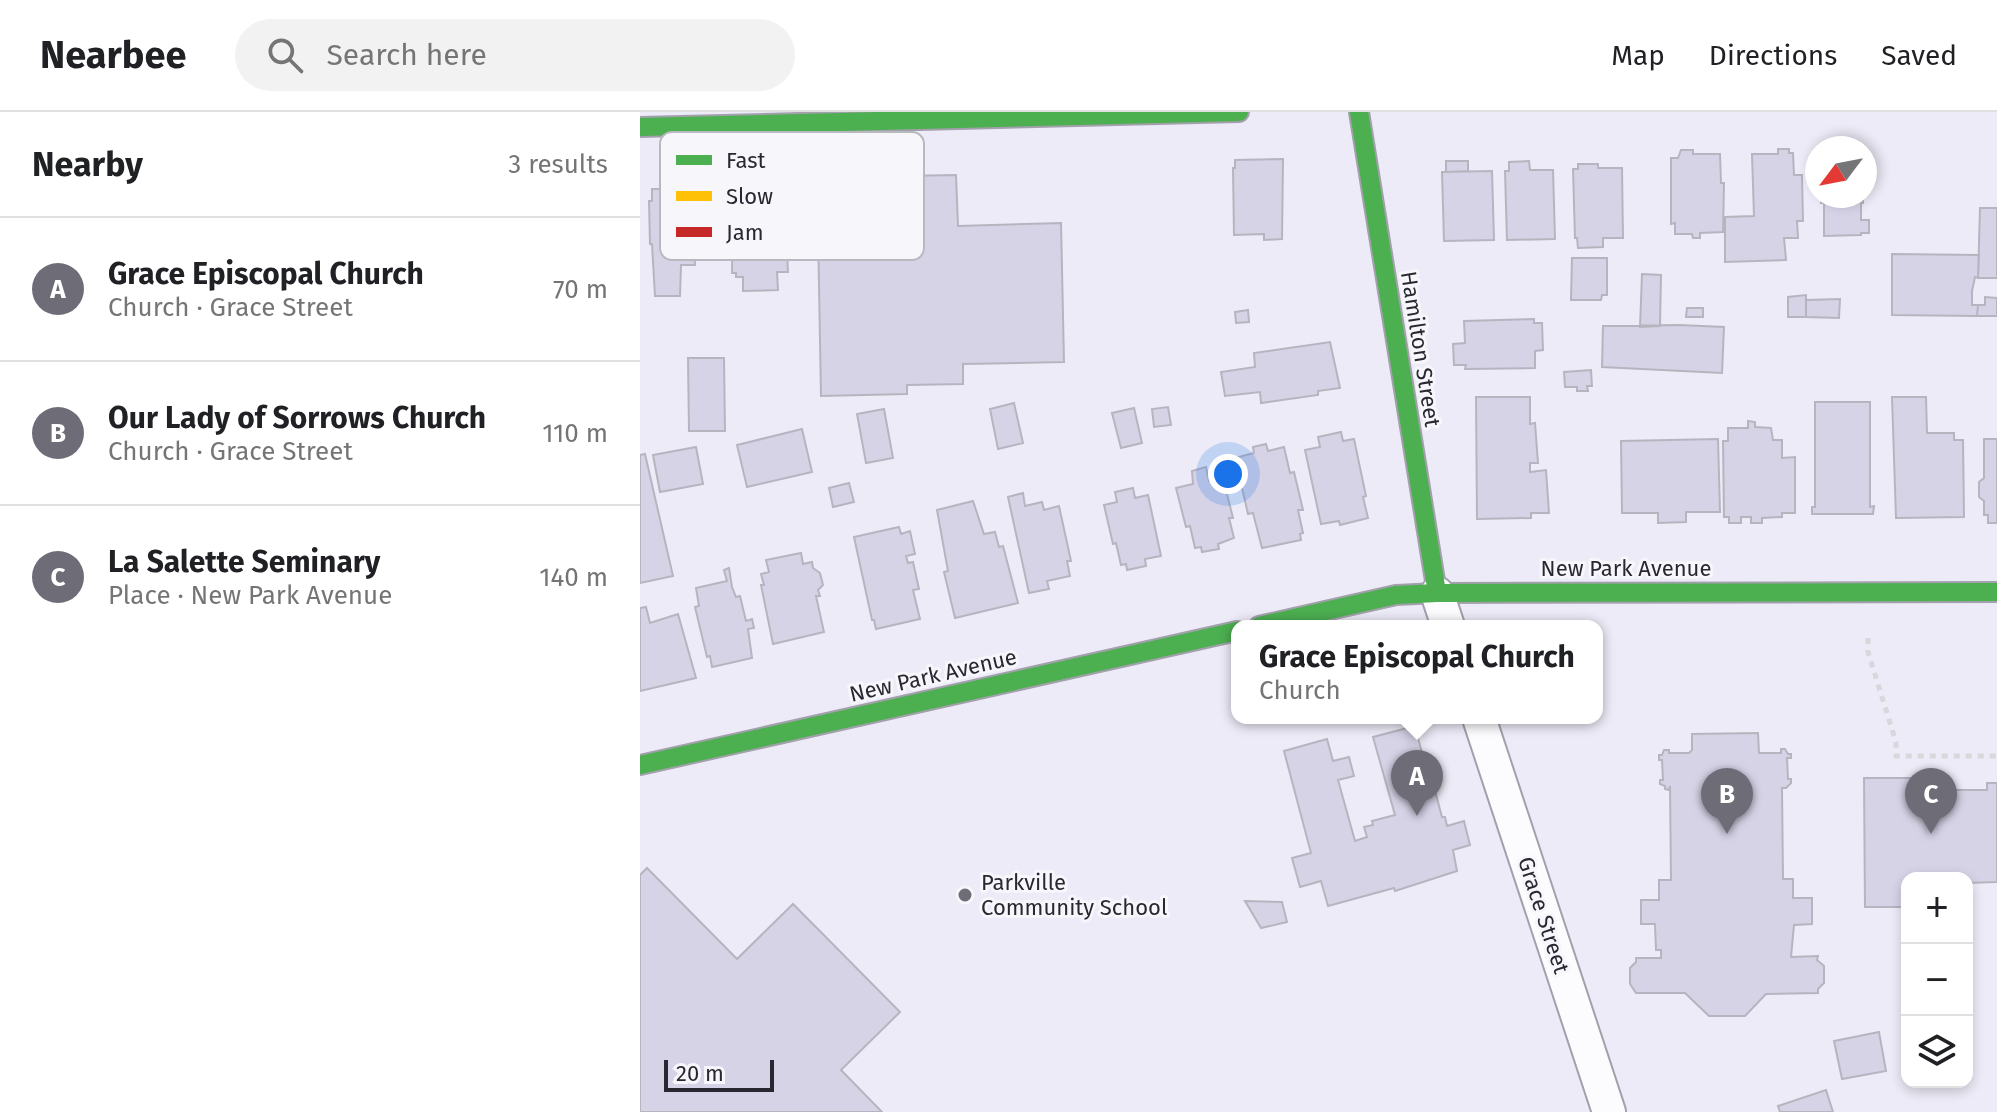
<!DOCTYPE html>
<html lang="en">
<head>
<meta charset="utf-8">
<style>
  :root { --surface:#fff; --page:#f2f2f2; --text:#202124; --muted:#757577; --line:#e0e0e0; --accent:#6d6c77 }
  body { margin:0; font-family:"Fira Sans",sans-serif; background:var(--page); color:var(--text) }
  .controls { position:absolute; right:24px; bottom:24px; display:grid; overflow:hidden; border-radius:16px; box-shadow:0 4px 12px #0003 }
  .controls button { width:72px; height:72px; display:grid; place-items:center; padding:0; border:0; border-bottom:2px solid var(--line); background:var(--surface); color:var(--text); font:40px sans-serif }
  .compass { position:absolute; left:1165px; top:24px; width:72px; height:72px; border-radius:50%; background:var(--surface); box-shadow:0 4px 12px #0003; rotate:238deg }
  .scale { position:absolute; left:24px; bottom:20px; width:110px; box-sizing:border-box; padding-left:8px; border:4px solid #292832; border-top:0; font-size:22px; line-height:28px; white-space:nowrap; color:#292832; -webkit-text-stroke:6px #f6f6fb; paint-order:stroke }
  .you { position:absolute; left:588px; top:362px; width:28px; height:28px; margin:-20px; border:6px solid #fff; border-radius:50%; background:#1a73e8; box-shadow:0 0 0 12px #1a73e833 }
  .badge { display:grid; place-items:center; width:52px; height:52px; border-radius:50%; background:var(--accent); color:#fff; font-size:26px; font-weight:700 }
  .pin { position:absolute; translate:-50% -66px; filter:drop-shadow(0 2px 4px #0008) }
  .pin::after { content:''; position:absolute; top:42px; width:28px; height:24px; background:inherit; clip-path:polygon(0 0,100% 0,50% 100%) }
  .popup { position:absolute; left:591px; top:508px; width:372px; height:104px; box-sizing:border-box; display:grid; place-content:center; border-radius:16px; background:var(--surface); filter:drop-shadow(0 2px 6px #0005); font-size:26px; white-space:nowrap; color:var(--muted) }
  .popup b { font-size:30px; color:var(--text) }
  .popup::after { content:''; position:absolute; left:50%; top:100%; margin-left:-16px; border:16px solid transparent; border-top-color:var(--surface) }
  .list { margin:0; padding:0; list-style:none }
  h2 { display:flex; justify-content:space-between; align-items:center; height:104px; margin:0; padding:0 32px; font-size:34px }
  h2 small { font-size:26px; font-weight:400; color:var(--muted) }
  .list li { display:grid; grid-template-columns:52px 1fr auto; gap:24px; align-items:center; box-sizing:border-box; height:144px; padding:0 32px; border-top:2px solid var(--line) }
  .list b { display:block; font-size:30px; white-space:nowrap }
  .list p { margin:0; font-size:26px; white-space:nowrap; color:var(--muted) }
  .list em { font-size:26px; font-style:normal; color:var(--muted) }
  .icon { flex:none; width:44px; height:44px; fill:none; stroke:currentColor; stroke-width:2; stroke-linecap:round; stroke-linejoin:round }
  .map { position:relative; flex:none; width:1357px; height:1000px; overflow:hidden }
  header { display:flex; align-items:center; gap:48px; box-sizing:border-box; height:112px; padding:0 40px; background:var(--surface); border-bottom:2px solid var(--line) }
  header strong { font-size:38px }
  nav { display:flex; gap:44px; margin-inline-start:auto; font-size:28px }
  .search { width:560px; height:72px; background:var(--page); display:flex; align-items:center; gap:20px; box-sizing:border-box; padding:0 28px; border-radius:44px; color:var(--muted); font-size:30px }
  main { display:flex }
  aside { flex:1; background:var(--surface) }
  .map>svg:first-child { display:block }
  .building { fill:#d6d3e7; stroke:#b6b5bf; stroke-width:2 }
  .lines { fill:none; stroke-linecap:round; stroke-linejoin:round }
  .street-casing { stroke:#a2a1ab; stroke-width:36 }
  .fast-casing { stroke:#a2a1ab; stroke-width:22 }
  .path { stroke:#d8d7dc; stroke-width:5; stroke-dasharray:6 6; stroke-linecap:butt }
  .street { stroke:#fcfcfe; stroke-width:32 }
  .fast { stroke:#4caf50; stroke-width:18 }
  .poi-dot { fill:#6d6c77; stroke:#f6f6fb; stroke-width:3 }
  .labels { text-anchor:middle; stroke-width:6; stroke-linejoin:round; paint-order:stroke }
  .street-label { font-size:22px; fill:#292832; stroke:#f6f6fb }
  .poi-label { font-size:22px; fill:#292832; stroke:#f6f6fb; text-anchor:start }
  .key { fill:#f6f6fb; stroke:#b8b8bf; stroke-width:2 }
  .key-label { font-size:22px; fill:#292832 }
</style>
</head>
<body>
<header>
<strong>Nearbee</strong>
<div class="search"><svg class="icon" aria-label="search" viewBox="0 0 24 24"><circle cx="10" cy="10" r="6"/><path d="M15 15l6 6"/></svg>Search here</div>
<nav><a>Map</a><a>Directions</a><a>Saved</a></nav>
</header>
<main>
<aside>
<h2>Nearby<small>3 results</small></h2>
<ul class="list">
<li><span class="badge">A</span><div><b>Grace Episcopal Church</b><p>Church · Grace Street</p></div><em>70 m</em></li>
<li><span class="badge">B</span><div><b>Our Lady of Sorrows Church</b><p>Church · Grace Street</p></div><em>110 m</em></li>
<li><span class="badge">C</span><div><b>La Salette Seminary</b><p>Place · New Park Avenue</p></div><em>140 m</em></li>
</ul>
</aside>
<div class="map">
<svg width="1357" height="1000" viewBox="0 0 1357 1000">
  <rect width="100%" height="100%" fill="#ecebf7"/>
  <!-- building -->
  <path class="building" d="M 1138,37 L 1149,37 L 1149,41 L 1153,41 L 1154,63 L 1162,63 L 1163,109 L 1157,109 L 1158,126 L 1144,126 L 1146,148 L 1085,150 L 1085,105 L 1114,104 L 1112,42 L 1138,42 Z
    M 1041,38 L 1053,38 L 1053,42 L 1080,42 L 1081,71 L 1084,71 L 1083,120 L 1060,121 L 1060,126 L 1053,126 L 1052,122 L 1035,122 L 1035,111 L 1031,112 L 1031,46 L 1038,46 Z
    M 643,47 L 642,127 L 624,128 L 624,122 L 594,123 L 593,56 L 595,56 L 595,48 Z
    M 806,49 L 828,49 L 828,59 L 806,60 Z
    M 889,49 L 890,58 L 913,58 L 915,127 L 867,128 L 865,59 L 869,59 L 869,50 Z
    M 938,52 L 958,52 L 958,56 L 982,56 L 983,126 L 963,126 L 963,135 L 938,136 L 937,126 L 935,126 L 933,57 L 938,57 Z
    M 852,59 L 854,128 L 804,129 L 802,60 Z
    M 316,63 L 318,114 L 421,111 L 424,250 L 323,252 L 323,272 L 267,273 L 267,282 L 181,284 L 178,117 L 264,115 L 263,64 Z
    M 12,77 L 43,77 L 47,108 L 58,108 L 58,136 L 54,136 L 55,153 L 41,153 L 40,184 L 15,184 L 12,132 L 10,132 L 9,89 L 12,89 Z
    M 1181,84 L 1223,84 L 1223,91 L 1221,91 L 1221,108 L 1229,108 L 1229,121 L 1221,121 L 1221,123 L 1184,124 L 1184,91 L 1181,91 Z
    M 100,95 L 137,95 L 137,99 L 145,98 L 148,160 L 137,160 L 138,178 L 103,179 L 103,165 L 96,165 L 96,161 L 92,161 L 93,99 L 101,99 Z
    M 1340,96 L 1357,96 L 1357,166 L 1338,166 Z
    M 1252,142 L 1339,143 L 1338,166 L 1335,165 L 1332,179 L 1332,193 L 1338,193 L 1337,204 L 1252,203 Z
    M 932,146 L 967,146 L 967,183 L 962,183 L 961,188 L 931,188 Z
    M 1002,162 L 1021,163 L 1020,214 L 1000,215 Z
    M 1166,183 L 1166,205 L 1148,205 L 1148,185 Z
    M 1345,185 L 1357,186 L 1357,204 L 1337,204 L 1338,193 L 1345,193 Z
    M 1200,187 L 1199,206 L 1166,205 L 1166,188 Z
    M 1047,196 L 1063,196 L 1063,205 L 1046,205 Z
    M 608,198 L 609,210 L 596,211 L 595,200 Z
    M 894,207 L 894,211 L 902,211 L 903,238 L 895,239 L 895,256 L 825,257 L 826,253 L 814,253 L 813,232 L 825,231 L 824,209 Z
    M 1039,213 L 1084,215 L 1082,261 L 962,255 L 963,214 Z
    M 690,230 L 700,276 L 678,279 L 678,283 L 621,291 L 620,280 L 585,284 L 581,260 L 615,255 L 614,241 Z
    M 48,246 L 84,246 L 85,319 L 49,319 Z
    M 951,258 L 952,274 L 947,274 L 948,279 L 937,279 L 937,275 L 925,275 L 924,260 Z
    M 836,285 L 890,285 L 890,312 L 895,311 L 898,351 L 890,351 L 890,360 L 906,358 L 909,401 L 891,401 L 891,406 L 837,407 Z
    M 1252,285 L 1286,285 L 1287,321 L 1314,321 L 1314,328 L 1323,328 L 1324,405 L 1256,406 Z
    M 1175,290 L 1230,290 L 1230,395 L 1234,394 L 1233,402 L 1172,402 L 1172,395 L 1175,395 Z
    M 374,291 L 383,331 L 358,337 L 350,297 Z
    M 528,295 L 531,313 L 514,315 L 512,297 Z
    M 494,296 L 502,331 L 481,336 L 472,301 Z
    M 244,297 L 253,346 L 226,351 L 217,302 Z
    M 1108,309 L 1115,310 L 1115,315 L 1131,316 L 1133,328 L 1142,328 L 1142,346 L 1155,345 L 1155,401 L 1142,401 L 1142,405 L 1122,406 L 1122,411 L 1111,411 L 1111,405 L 1101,405 L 1101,411 L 1089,411 L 1089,405 L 1084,405 L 1083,329 L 1088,329 L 1088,316 L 1108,316 Z
    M 162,317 L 172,360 L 107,375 L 97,333 Z
    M 701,320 L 703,329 L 714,327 L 726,384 L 723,385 L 728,406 L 700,413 L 699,409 L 681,412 L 665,338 L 680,335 L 678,325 Z
    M 1078,327 L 1080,400 L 1046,400 L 1046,410 L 1018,411 L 1018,401 L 982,401 L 981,329 Z
    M 1344,327 L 1357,327 L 1357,411 L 1348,411 L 1348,403 L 1344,403 L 1344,389 L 1339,385 L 1339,370 L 1344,366 Z
    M 626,332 L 628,339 L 644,335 L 650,361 L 654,360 L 663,398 L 658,398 L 663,421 L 660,422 L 661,428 L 622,436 L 613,401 L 608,402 L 595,346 L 614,341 L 613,335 Z
    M 56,335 L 63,372 L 20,380 L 13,343 Z
    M 5,342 L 33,464 L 0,471 L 0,343 Z
    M 566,355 L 569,369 L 583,366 L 593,406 L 589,406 L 594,426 L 578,432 L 579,437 L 562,440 L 561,435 L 555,436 L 550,414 L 546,415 L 536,376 L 553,372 L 552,359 Z
    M 209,371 L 214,390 L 193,395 L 189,376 Z
    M 493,376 L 495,386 L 508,383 L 521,444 L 505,447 L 506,454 L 487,458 L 486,452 L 481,453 L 476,431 L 473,432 L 464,393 L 477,390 L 475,380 Z
    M 383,381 L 385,394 L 402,390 L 404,398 L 419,394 L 431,449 L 427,449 L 430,464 L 407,469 L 409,477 L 389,481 L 368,385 Z
    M 333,389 L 344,422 L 355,420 L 359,435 L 363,434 L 378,491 L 315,506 L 304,460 L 308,459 L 297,398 Z
    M 259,415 L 261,422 L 270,419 L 275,442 L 266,444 L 268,451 L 273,450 L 279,477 L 273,478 L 280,507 L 236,517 L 234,508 L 232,508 L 214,425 Z
    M 161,441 L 163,452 L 172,450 L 173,456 L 180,461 L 183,473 L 178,478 L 180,484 L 176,484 L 184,520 L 133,532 L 121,473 L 124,473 L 121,462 L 129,460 L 126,448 Z
    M 89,456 L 92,475 L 96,485 L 100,484 L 106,509 L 112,507 L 114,516 L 108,517 L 112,546 L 72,555 L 70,544 L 67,545 L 55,495 L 59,494 L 56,476 L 87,469 L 84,458 Z
    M 6,495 L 10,511 L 38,502 L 56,566 L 0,579 L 0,496 Z
    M 775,614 L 791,676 L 794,675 L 802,705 L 805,705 L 807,714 L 824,709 L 830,733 L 813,738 L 817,759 L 755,779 L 754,776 L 688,794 L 681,769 L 660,775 L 652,746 L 671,741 L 644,639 L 687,627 L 693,649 L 709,645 L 714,664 L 698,668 L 715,729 L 727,725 L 724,715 L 733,713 L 732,709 L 755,703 L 733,625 Z
    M 1118,621 L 1119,641 L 1141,641 L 1141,637 L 1145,637 L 1148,642 L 1151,642 L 1151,646 L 1147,646 L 1148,667 L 1151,667 L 1151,671 L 1146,676 L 1142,676 L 1143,767 L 1153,767 L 1153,786 L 1172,786 L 1172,812 L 1154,813 L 1151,845 L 1178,844 L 1177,848 L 1184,854 L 1184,871 L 1178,877 L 1178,881 L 1126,882 L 1105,904 L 1069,904 L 1045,881 L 996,881 L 990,872 L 990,856 L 996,850 L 996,846 L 1021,846 L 1021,838 L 1016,838 L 1015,812 L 1001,812 L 1001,788 L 1019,788 L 1019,768 L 1031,768 L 1030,674 L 1029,678 L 1025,677 L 1025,674 L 1020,672 L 1020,668 L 1023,668 L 1022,648 L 1019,648 L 1019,643 L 1022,643 L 1024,638 L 1029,638 L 1029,641 L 1049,641 L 1052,638 L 1052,622 Z
    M 1224,666 L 1290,666 L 1290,678 L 1347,678 L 1347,671 L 1357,671 L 1357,770 L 1327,771 L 1327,766 L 1267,766 L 1267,795 L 1225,795 Z
    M 7,756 L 97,847 L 153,792 L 260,900 L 201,958 L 242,1000 L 0,1000 L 0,763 Z
    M 605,789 L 642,790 L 647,810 L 621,816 Z
    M 1239,920 L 1246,959 L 1202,967 L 1194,929 Z
    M 1186,978 L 1193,1000 L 1140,1000 L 1138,994 Z"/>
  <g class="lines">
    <defs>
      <path id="street" d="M 797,481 L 808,514
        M 839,606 L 969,1000"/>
      <path id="fast" d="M 719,0 L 797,481
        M 0,15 L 599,0
        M 619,514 L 756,483 L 797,481 L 1357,480
        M 0,653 L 597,519"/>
    </defs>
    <!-- street casing -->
    <use href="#street" class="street-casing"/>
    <!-- fast casing -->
    <use href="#fast" class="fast-casing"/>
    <!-- path -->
    <path class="path" d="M 1228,526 L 1228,540 L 1256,630 L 1256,644 L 1357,644"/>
    <!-- street -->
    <use href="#street" class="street"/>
    <!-- fast -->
    <use href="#fast" class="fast"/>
  </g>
  <!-- markers -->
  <circle class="poi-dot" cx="325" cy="783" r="8"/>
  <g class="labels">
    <!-- street labels -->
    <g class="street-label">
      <text transform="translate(781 237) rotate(81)" y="8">Hamilton Street</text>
      <text x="986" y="464">New Park Avenue</text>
      <text transform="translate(293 563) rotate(-13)" y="8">New Park Avenue</text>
      <text transform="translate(904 803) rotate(72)" y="8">Grace Street</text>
    </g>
    <!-- poi labels -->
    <g class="poi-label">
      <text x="341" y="778">Parkville<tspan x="341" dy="25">Community School</tspan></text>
    </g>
  </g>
  <!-- legend -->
  <rect x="20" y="20" width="264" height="128" rx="12" class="key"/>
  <rect x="36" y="43" width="36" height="10" fill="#4caf50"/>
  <rect x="36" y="79" width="36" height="10" fill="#ffc107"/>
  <rect x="36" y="115" width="36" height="10" fill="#c62828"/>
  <g class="key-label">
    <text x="86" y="56">Fast</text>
    <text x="86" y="92">Slow</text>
    <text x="86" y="128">Jam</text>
  </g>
</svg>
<div class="controls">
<button>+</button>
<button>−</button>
<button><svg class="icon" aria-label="layers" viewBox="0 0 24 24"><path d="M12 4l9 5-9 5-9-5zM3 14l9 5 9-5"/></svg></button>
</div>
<svg class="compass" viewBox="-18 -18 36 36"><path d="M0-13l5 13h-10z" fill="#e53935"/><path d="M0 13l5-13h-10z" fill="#757577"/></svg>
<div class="scale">20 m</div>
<div class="you"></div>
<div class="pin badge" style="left:777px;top:704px">A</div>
<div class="popup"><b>Grace Episcopal Church</b>Church</div>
<div class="pin badge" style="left:1087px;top:722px">B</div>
<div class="pin badge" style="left:1291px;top:722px">C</div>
</div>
</main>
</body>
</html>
